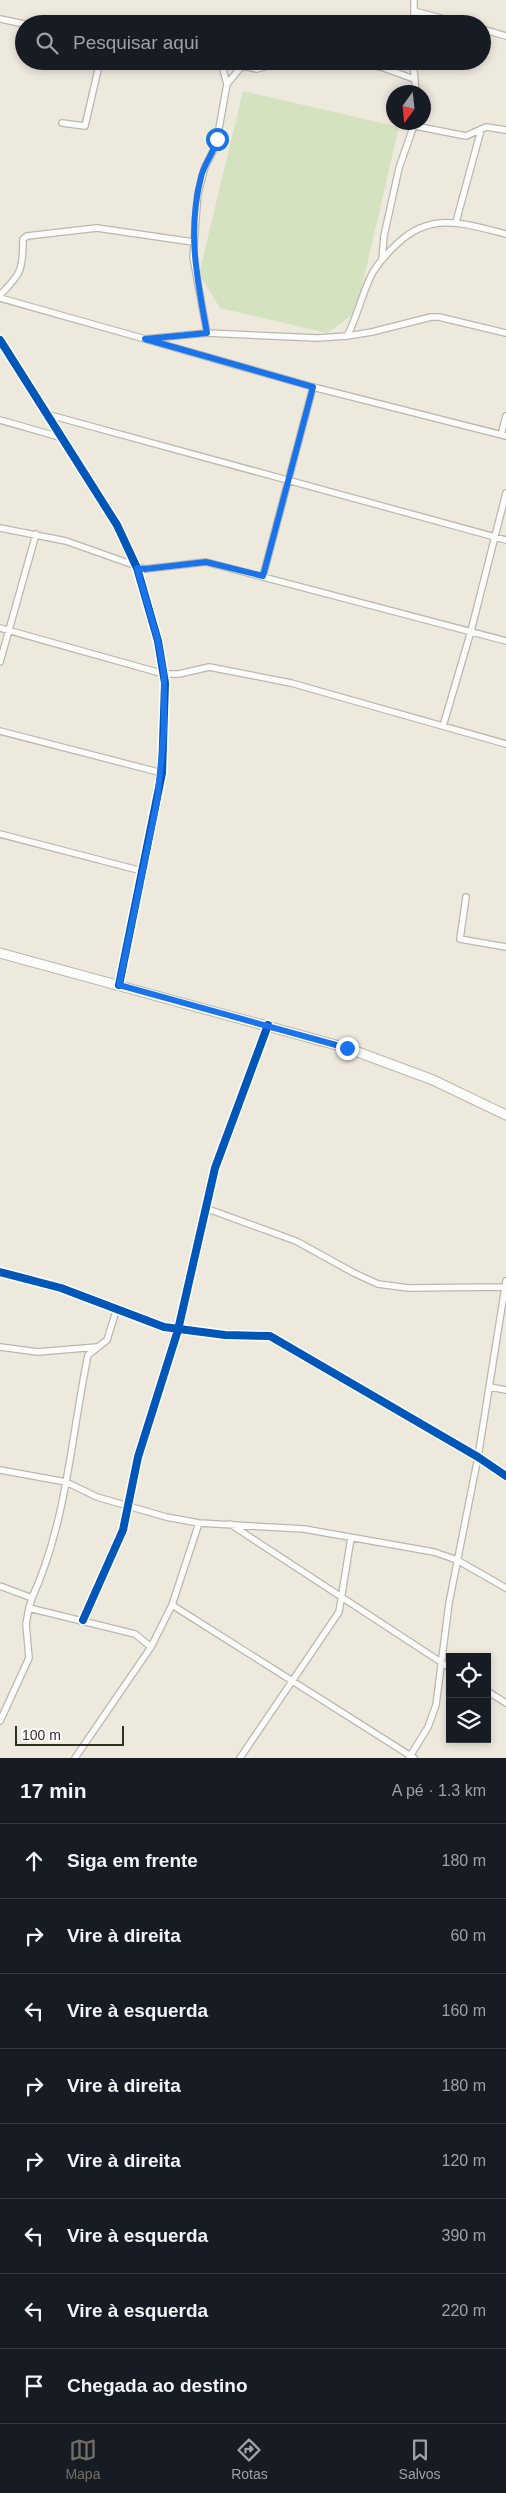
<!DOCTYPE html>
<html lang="pt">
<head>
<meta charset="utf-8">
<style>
  :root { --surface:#171b24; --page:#20242c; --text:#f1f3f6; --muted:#9ea1a6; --line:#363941; --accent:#736f66 }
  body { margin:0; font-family:Helvetica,sans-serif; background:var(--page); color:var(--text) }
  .controls { position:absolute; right:15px; bottom:15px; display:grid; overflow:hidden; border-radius:0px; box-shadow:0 2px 8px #0003 }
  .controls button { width:45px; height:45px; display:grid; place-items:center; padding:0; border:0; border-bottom:1px solid var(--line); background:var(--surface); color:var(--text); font:25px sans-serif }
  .compass { position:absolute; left:386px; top:85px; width:45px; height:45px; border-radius:50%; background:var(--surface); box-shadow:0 2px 8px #0003; rotate:195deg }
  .scale { position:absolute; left:15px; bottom:12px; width:109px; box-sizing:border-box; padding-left:5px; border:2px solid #312e26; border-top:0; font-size:14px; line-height:18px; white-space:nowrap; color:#312e26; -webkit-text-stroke:4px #fff; paint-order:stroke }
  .stop { position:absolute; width:15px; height:15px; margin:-11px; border:4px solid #1a73e8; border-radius:50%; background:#fff }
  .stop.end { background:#1a73e8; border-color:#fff; box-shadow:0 1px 5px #0008 }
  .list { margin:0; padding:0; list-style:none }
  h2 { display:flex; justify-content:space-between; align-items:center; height:65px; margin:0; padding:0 20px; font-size:21px }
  h2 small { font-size:16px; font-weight:400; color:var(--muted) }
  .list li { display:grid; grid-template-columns:32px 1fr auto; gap:15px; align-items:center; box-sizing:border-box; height:75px; padding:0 20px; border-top:1px solid var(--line) }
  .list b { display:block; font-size:19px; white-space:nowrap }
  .list em { font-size:16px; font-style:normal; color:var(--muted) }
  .icon { flex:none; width:28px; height:28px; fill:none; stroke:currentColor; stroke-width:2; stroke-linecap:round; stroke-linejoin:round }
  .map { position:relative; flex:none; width:506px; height:1758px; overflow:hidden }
  .search { position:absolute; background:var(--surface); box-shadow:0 2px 8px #0003; left:15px; right:15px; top:15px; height:55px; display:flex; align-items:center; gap:12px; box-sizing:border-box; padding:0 18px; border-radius:28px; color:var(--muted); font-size:19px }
  .sheet { height:665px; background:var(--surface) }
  nav { display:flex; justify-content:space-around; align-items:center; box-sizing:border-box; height:70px; border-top:1px solid var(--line); background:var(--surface); font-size:14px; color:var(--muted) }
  nav a { display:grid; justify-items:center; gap:2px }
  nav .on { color:var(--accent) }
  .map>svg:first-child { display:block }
  .pitch { fill:#d5e2c0 }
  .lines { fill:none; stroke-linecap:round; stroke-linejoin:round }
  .minor-casing { stroke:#bbb7ae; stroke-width:8 }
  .secondary-casing { stroke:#bbb7ae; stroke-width:11 }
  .minor { stroke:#fcfcfa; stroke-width:5.5 }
  .secondary { stroke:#fcfcfa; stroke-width:9 }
  .cycleway-casing { stroke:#fff; stroke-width:11 }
  .cycleway { stroke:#0057b8; stroke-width:8 }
  .route { stroke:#1a73e8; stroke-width:6 }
</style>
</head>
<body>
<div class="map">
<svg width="506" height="1758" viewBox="0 0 506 1758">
  <rect width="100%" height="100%" fill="#eee9dd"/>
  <!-- pitch -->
  <path class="pitch" d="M 243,91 L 399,127 L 356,312 L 327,333 L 220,308 L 199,274 Z"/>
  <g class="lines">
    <defs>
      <path id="minor" d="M 414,0 L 414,24
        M 414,11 L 463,24
        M 0,19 L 24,24
        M 482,29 L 506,36
        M 216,61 L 257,69 L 284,61
        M 353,61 L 381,67 L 414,79
        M 413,61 L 416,92
        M 221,62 L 227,84
        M 62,123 L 85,126 L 100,61
        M 415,126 L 466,136 L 486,127 L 506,130
        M 456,222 L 481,130
        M 382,259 L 384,236 L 399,168 L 415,122
        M 0,295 C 21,274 23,270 23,239 L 27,236 L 97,228 L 193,242
        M 0,298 L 145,339 L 207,333 L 317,338 L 347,336 L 372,332 L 431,317 L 439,317 L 506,333
        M 207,333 L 193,257 L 198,193 L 205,167 L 216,145 L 227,84 L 241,67
        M 347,336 C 358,316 362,292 373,272 C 380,261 388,252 398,243 C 432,211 465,224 506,234
        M 0,340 L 117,525 L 137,568 L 158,641 L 165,683 L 162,773 L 119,985
        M 148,340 L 313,387 L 506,436
        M 46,414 L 506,540
        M 0,420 L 63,438
        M 501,435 L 506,416
        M 0,528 L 66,541 L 145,569 L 206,562 L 506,641
        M 263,576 L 313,387
        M 0,628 L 164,674 L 179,674 L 209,667 L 291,683 L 506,744
        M 0,662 L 36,534
        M 443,726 L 471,631 L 506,493
        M 0,731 L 162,773
        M 0,834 L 142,871
        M 466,897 L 460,939 L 506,947
        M 205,1208 L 296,1241 L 354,1273 L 378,1284 L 408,1288 L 505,1287
        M 0,1272 L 61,1288 L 164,1327 L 225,1335 L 270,1336 L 478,1457 L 506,1476
        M 0,1347 L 38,1352 L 97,1347
        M 490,1387 L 506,1390
        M 0,1470 L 66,1482 L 97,1497 L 166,1517 L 199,1523 L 304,1529 L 434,1552 L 457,1560 L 506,1588
        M 230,1524 L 450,1668
        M 0,1586 L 32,1598 L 29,1608 L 135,1634 L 151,1647
        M 32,1598 C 67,1521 71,1437 88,1355 L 107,1340 L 117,1308
        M 172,1605 L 414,1758
        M 83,1620 L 123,1530 L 138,1457 L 178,1330 L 215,1168 L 268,1025
        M 487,1691 L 506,1703
        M 0,1721 L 29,1658 L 26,1624 L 29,1608
        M 75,1758 L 151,1647 L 172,1605 L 199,1523
        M 240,1758 L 339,1612 L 351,1538
        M 409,1758 L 428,1727 L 436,1705 L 449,1603 L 478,1457 L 506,1281"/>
      <path id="secondary" d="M 0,953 L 347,1048 L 433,1080 L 506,1115"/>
    </defs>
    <!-- minor casing -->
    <use href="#minor" class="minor-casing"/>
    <!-- secondary casing -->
    <use href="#secondary" class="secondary-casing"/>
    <!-- minor -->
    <use href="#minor" class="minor"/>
    <!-- secondary -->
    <use href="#secondary" class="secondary"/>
    <defs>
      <path id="cycleway" d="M 0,340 L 117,525 L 137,568 L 158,641 L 165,683 L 162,773 L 119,985
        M 0,1272 L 61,1288 L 164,1327 L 225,1335 L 270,1336 L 478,1457 L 506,1476
        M 83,1620 L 123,1530 L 138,1457 L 178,1330 L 215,1168 L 268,1025"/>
    </defs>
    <!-- cycleway casing -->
    <use href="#cycleway" class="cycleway-casing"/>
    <!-- cycleway -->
    <use href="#cycleway" class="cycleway"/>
  </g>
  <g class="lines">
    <!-- route -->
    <path class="route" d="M 217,139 C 214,153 204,164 201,177 C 187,232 197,279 207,333 L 145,339 L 313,387 L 263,576 L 206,562 L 145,569 L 137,568 L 158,641 L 164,674 L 164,731 L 157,802 L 119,985 L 347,1048"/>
  </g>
</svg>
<div class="controls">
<button><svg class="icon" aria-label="locate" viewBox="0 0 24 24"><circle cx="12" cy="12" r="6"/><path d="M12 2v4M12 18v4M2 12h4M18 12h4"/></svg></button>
<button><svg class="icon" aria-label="layers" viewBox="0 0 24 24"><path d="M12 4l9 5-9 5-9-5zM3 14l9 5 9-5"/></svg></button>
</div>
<svg class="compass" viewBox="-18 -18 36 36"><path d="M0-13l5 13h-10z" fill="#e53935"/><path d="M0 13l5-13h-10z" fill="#9ea1a6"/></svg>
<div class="scale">100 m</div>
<div class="stop" style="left:217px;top:139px"></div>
<div class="stop end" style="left:347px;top:1048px"></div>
<div class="search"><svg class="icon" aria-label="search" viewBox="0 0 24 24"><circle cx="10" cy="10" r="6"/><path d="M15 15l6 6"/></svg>Pesquisar aqui</div>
</div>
<section class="sheet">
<h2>17 min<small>A pé · 1.3 km</small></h2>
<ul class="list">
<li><svg class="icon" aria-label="ahead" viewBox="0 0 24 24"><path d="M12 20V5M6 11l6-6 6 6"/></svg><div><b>Siga em frente</b></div><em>180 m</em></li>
<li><svg class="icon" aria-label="right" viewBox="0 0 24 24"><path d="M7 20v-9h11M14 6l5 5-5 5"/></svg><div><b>Vire à direita</b></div><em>60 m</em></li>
<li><svg class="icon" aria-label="left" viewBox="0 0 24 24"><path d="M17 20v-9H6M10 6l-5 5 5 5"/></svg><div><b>Vire à esquerda</b></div><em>160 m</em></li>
<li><svg class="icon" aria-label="right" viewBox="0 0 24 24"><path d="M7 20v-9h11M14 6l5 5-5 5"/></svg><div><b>Vire à direita</b></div><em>180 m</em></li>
<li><svg class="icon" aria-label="right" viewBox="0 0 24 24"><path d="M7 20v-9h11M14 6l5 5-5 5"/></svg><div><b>Vire à direita</b></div><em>120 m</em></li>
<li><svg class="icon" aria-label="left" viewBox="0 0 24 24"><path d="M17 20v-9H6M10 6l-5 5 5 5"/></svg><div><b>Vire à esquerda</b></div><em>390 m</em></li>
<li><svg class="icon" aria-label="left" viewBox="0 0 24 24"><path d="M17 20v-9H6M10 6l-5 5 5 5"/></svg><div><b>Vire à esquerda</b></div><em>220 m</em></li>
<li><svg class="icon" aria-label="arrive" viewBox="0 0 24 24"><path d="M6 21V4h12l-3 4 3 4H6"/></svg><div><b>Chegada ao destino</b></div></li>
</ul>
</section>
<nav>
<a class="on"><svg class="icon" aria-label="map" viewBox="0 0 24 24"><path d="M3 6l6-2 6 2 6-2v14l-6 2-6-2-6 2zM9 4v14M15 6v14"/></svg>Mapa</a>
<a><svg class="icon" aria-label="directions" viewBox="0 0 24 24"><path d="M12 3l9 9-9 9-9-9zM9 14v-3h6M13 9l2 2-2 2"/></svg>Rotas</a>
<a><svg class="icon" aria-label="saved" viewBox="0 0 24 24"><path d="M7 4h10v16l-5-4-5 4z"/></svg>Salvos</a>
</nav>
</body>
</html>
